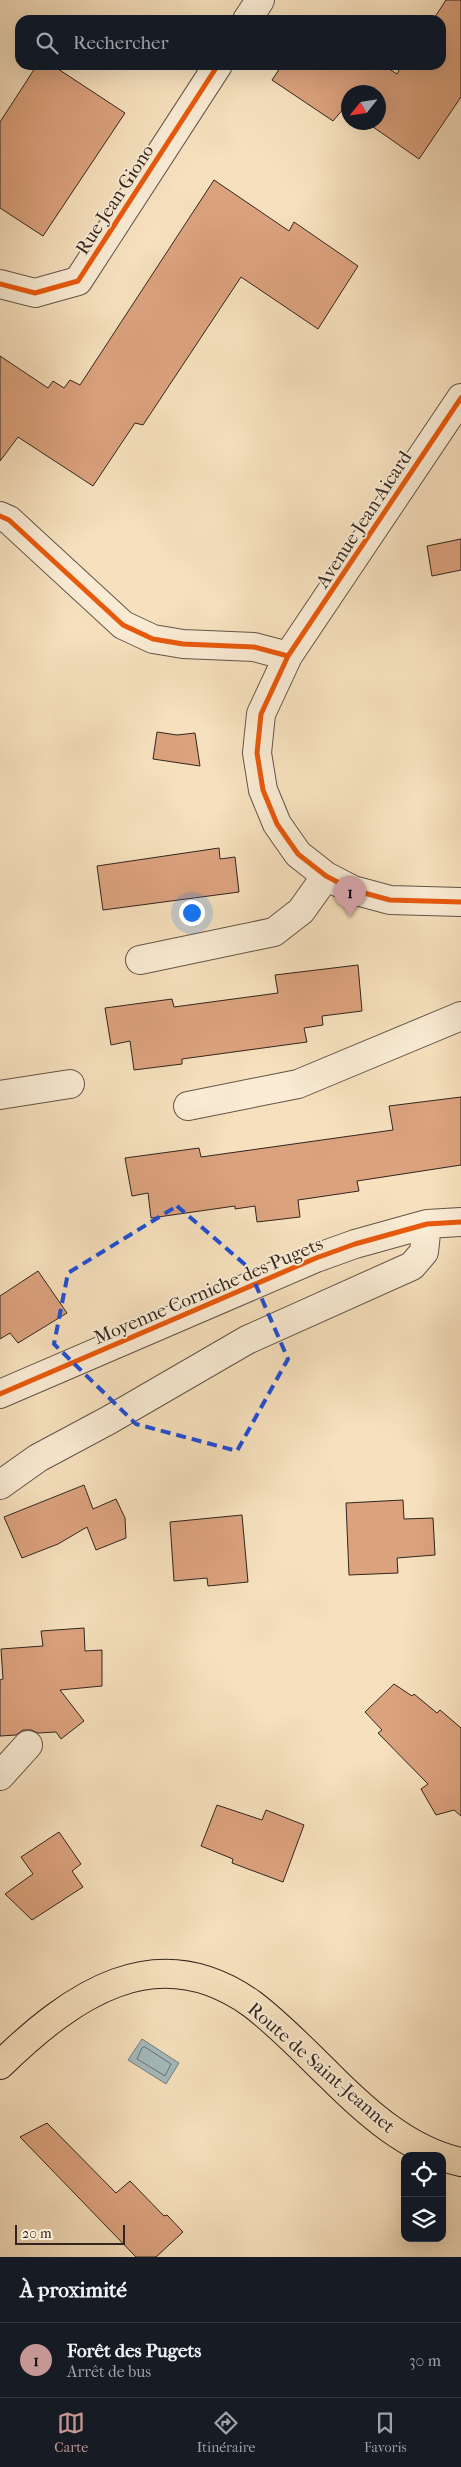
<!DOCTYPE html>
<html lang="fr">
<head>
<meta charset="utf-8">
<style>
  :root { --surface:#171b24; --page:#242831; --text:#f1f3f6; --muted:#9ea1a6; --line:#363941; --accent:#c59692 }
  body { margin:0; font-family:"IM FELL French Canon",serif; background:var(--page); color:var(--text) }
  .controls { position:absolute; right:15px; bottom:15px; display:grid; overflow:hidden; border-radius:10px; box-shadow:0 5px 20px #0002 }
  .controls button { width:45px; height:45px; display:grid; place-items:center; padding:0; border:0; border-bottom:1px solid var(--line); background:var(--surface); color:var(--text); font:25px sans-serif }
  .compass { position:absolute; left:341px; top:85px; width:45px; height:45px; border-radius:50%; background:var(--surface); box-shadow:0 5px 20px #0002; rotate:240deg }
  .scale { position:absolute; left:15px; bottom:12px; width:110px; box-sizing:border-box; padding-left:5px; border:2px solid #32251f; border-top:0; font-size:14px; line-height:18px; white-space:nowrap; color:#32251f; -webkit-text-stroke:4px #f9ebd4; paint-order:stroke }
  .you { position:absolute; left:191px; top:912px; width:18px; height:18px; margin:-12px; border:4px solid #fff; border-radius:50%; background:#1a73e8; box-shadow:0 0 0 8px #1a73e833 }
  .badge { display:grid; place-items:center; width:32px; height:32px; border-radius:50%; background:var(--accent); color:#111; font-size:16px; font-weight:700 }
  .pin { position:absolute; translate:-50% -41px; filter:drop-shadow(0 1px 2px #0008) }
  .pin::after { content:''; position:absolute; top:26px; width:18px; height:15px; background:inherit; clip-path:polygon(0 0,100% 0,50% 100%) }
  .list { margin:0; padding:0; list-style:none }
  h2 { display:flex; justify-content:space-between; align-items:center; height:65px; margin:0; padding:0 20px; font-size:21px }
  h2 small { font-size:16px; font-weight:400; color:var(--muted) }
  .list li { display:grid; grid-template-columns:32px 1fr auto; gap:15px; align-items:center; box-sizing:border-box; height:75px; padding:0 20px; border-top:1px solid var(--line) }
  .list b { display:block; font-size:19px; white-space:nowrap }
  .list p { margin:0; font-size:16px; white-space:nowrap; color:var(--muted) }
  .list em { font-size:16px; font-style:normal; color:var(--muted) }
  .icon { flex:none; width:28px; height:28px; fill:none; stroke:currentColor; stroke-width:2; stroke-linecap:round; stroke-linejoin:round }
  .map { position:relative; flex:none; width:461px; height:2257px; overflow:hidden }
  .search { position:absolute; background:var(--surface); box-shadow:0 5px 20px #0002; left:15px; right:15px; top:15px; height:55px; display:flex; align-items:center; gap:12px; box-sizing:border-box; padding:0 18px; border-radius:15px; color:var(--muted); font-size:19px }
  .sheet { height:140px; background:var(--surface) }
  nav { display:flex; justify-content:space-around; align-items:center; box-sizing:border-box; height:70px; border-top:1px solid var(--line); background:var(--surface); font-size:14px; color:var(--muted) }
  nav a { display:grid; justify-items:center; gap:2px }
  nav .on { color:var(--accent) }
  .map>svg:first-child { display:block }
  .water { fill:#a3babc; stroke:#767e7d }
  .lines { fill:none; stroke-linecap:round; stroke-linejoin:round }
  .shore { stroke:#6a706e; stroke-width:1 }
  .building { fill:#dba27e; stroke:#32251f }
  .minor-casing { stroke:#635446; stroke-width:30 }
  .major-casing { stroke:#32251f; stroke-width:30 }
  .minor { stroke:#f9ebd4; stroke-width:28 }
  .major { stroke:#f6e0bd; stroke-width:28 }
  .cycleway-casing { stroke:#f9ebd4; stroke-width:8 }
  .cycleway { stroke:#e8590c; stroke-width:5 }
  .marked { fill:none; stroke:#1d4ed8; stroke-width:4; stroke-dasharray:10 6; stroke-linejoin:round }
  .labels { text-anchor:middle; stroke-width:4; stroke-linejoin:round; paint-order:stroke }
  .street-label { font-size:19px; fill:#32251f; stroke:#f9ebd4 }
</style>
</head>
<body>
<div class="map">
<svg width="461" height="2257" viewBox="0 0 461 2257">
  <rect width="100%" height="100%" fill="#f6e0bd"/>
  <filter id="stains"><feTurbulence type="fractalNoise" baseFrequency=".004" numOctaves="4"/><feColorMatrix values="0 0 0 0 .2 0 0 0 0 .09 0 0 0 0 .02 0 0 0 .5 -.17"/></filter>
  <radialGradient id="worn" r=".72"><stop offset=".6" stop-color="#630" stop-opacity="0"/><stop offset="1" stop-color="#630" stop-opacity=".3"/></radialGradient>
  <!-- water -->
  <path class="water" d="M 142,2039 L 179,2063 L 166,2084 L 128,2060 Z"/>
  <g class="lines">
    <!-- shore -->
    <path class="shore" d="M 145,2047 L 171,2064 L 165,2076 L 137,2059 L 142,2048 Z"/>
  </g>
  <!-- building -->
  <path class="building" d="M 446,0 L 461,0 L 461,97 L 419,159 L 366,122 L 378,122 L 378,92 L 348,92 L 348,110 L 344,108 L 333,121 L 272,80 L 282,65 L 383,65 L 397,74 L 402,65 L 441,65 L 441,20 L 433,20 Z
    M 37,65 L 52,65 L 125,113 L 43,236 L 0,208 L 0,122 Z
    M 214,180 L 289,231 L 294,222 L 358,266 L 318,329 L 241,277 L 143,425 L 135,423 L 93,486 L 18,437 L 0,461 L 0,356 L 48,388 L 53,381 L 64,388 L 70,380 L 80,385 Z
    M 461,539 L 461,570 L 432,576 L 427,546 Z
    M 157,732 L 177,735 L 195,733 L 200,766 L 153,759 Z
    M 219,848 L 220,859 L 235,857 L 239,892 L 103,910 L 97,866 Z
    M 358,965 L 362,1011 L 322,1016 L 323,1025 L 304,1028 L 307,1042 L 182,1059 L 182,1064 L 134,1070 L 130,1041 L 111,1045 L 105,1008 L 172,999 L 174,1007 L 278,993 L 275,975 Z
    M 461,1097 L 461,1165 L 357,1181 L 359,1191 L 298,1200 L 300,1217 L 257,1222 L 255,1206 L 235,1209 L 235,1206 L 151,1218 L 148,1193 L 132,1196 L 125,1158 L 199,1148 L 201,1157 L 393,1130 L 389,1106 Z
    M 38,1271 L 67,1313 L 18,1343 L 10,1333 L 0,1339 L 0,1296 Z
    M 84,1485 L 93,1509 L 116,1499 L 125,1518 L 126,1538 L 96,1550 L 87,1527 L 58,1544 L 22,1558 L 4,1517 Z
    M 403,1500 L 404,1519 L 433,1518 L 435,1555 L 397,1558 L 398,1573 L 349,1575 L 346,1503 Z
    M 242,1515 L 248,1582 L 208,1586 L 207,1578 L 174,1581 L 170,1522 Z
    M 84,1628 L 85,1651 L 102,1650 L 102,1686 L 60,1690 L 84,1721 L 61,1739 L 56,1732 L 38,1733 L 31,1730 L 23,1730 L 16,1735 L 0,1736 L 0,1680 L 3,1679 L 1,1649 L 43,1646 L 41,1631 Z
    M 394,1684 L 412,1696 L 414,1694 L 437,1713 L 440,1710 L 461,1728 L 461,1816 L 454,1810 L 436,1815 L 421,1789 L 428,1784 L 378,1733 L 382,1730 L 365,1712 Z
    M 217,1805 L 262,1820 L 266,1810 L 304,1825 L 283,1882 L 232,1863 L 233,1859 L 201,1846 Z
    M 59,1832 L 81,1864 L 72,1871 L 83,1887 L 32,1920 L 5,1894 L 33,1874 L 21,1857 Z
    M 47,2123 L 116,2193 L 130,2181 L 164,2216 L 167,2215 L 183,2232 L 156,2257 L 136,2257 L 20,2137 Z"/>
  <g class="lines">
    <defs>
      <path id="minor" d="M 247,20 L 260,0
        M 0,284 L 35,293 L 78,281 L 218,65
        M 461,398 L 288,656 L 261,714 L 257,753 L 263,790 L 277,824 L 298,854 L 326,876 L 353,890 L 390,900 L 461,902
        M 0,516 L 9,520 L 123,625 L 153,639 L 183,644 L 254,647 L 288,656
        M 140,960 L 274,932 L 301,911 L 326,876
        M 0,1095 L 70,1084
        M 188,1106 L 298,1084 L 461,1016
        M 0,1394 L 316,1258 L 355,1244 L 427,1224 L 461,1222
        M 0,1485 L 38,1458 L 109,1420 L 247,1340 L 412,1266 L 424,1252 L 427,1224
        M 0,1776 L 28,1745"/>
      <path id="major" d="M 0,2065 C 71,1996 156,1935 252,2004 C 280,2025 305,2052 330,2076 C 366,2112 409,2151 461,2162"/>
    </defs>
    <!-- minor casing -->
    <use href="#minor" class="minor-casing"/>
    <!-- major casing -->
    <use href="#major" class="major-casing"/>
    <!-- minor -->
    <use href="#minor" class="minor"/>
    <!-- major -->
    <use href="#major" class="major"/>
    <defs>
      <path id="cycleway" d="M 0,284 L 35,293 L 78,281 L 218,65
        M 461,398 L 288,656 L 261,714 L 257,753 L 263,790 L 277,824 L 298,854 L 326,876 L 353,890 L 390,900 L 461,902
        M 0,516 L 9,520 L 123,625 L 153,639 L 183,644 L 254,647 L 288,656
        M 0,1394 L 316,1258 L 355,1244 L 427,1224 L 461,1222"/>
    </defs>
    <!-- cycleway casing -->
    <use href="#cycleway" class="cycleway-casing"/>
    <!-- cycleway -->
    <use href="#cycleway" class="cycleway"/>
  </g>
  <!-- marked area -->
  <path class="marked" d="M 177,1206 L 248,1267 L 288,1359 L 237,1451 L 136,1424 L 54,1344 L 68,1273 Z"/>
  <g class="labels">
    <!-- street labels -->
    <g class="street-label">
      <text transform="translate(114 199) rotate(-57)" y="7">Rue Jean Giono</text>
      <text transform="translate(363 519) rotate(-57)" y="7">Avenue Jean Aicard</text>
      <text transform="translate(208 1290) rotate(-23)" y="7">Moyenne Corniche des Pugets</text>
      <text transform="translate(322 2067) rotate(41)" y="7">Route de Saint-Jeannet</text>
    </g>
  </g>
  <rect width="100%" height="100%" filter="url(#stains)"/>
  <rect width="100%" height="100%" fill="url(#worn)"/>
</svg>
<div class="controls">
<button><svg class="icon" aria-label="locate" viewBox="0 0 24 24"><circle cx="12" cy="12" r="6"/><path d="M12 2v4M12 18v4M2 12h4M18 12h4"/></svg></button>
<button><svg class="icon" aria-label="layers" viewBox="0 0 24 24"><path d="M12 4l9 5-9 5-9-5zM3 14l9 5 9-5"/></svg></button>
</div>
<svg class="compass" viewBox="-18 -18 36 36"><path d="M0-13l5 13h-10z" fill="#e53935"/><path d="M0 13l5-13h-10z" fill="#9ea1a6"/></svg>
<div class="scale">20 m</div>
<div class="you"></div>
<div class="pin badge" style="left:350px;top:917px">1</div>
<div class="search"><svg class="icon" aria-label="search" viewBox="0 0 24 24"><circle cx="10" cy="10" r="6"/><path d="M15 15l6 6"/></svg>Rechercher</div>
</div>
<section class="sheet">
<h2>À proximité<small></small></h2>
<ul class="list">
<li><span class="badge">1</span><div><b>Forêt des Pugets</b><p>Arrêt de bus</p></div><em>30 m</em></li>
</ul>
</section>
<nav>
<a class="on"><svg class="icon" aria-label="map" viewBox="0 0 24 24"><path d="M3 6l6-2 6 2 6-2v14l-6 2-6-2-6 2zM9 4v14M15 6v14"/></svg>Carte</a>
<a><svg class="icon" aria-label="directions" viewBox="0 0 24 24"><path d="M12 3l9 9-9 9-9-9zM9 14v-3h6M13 9l2 2-2 2"/></svg>Itinéraire</a>
<a><svg class="icon" aria-label="saved" viewBox="0 0 24 24"><path d="M7 4h10v16l-5-4-5 4z"/></svg>Favoris</a>
</nav>
</body>
</html>
